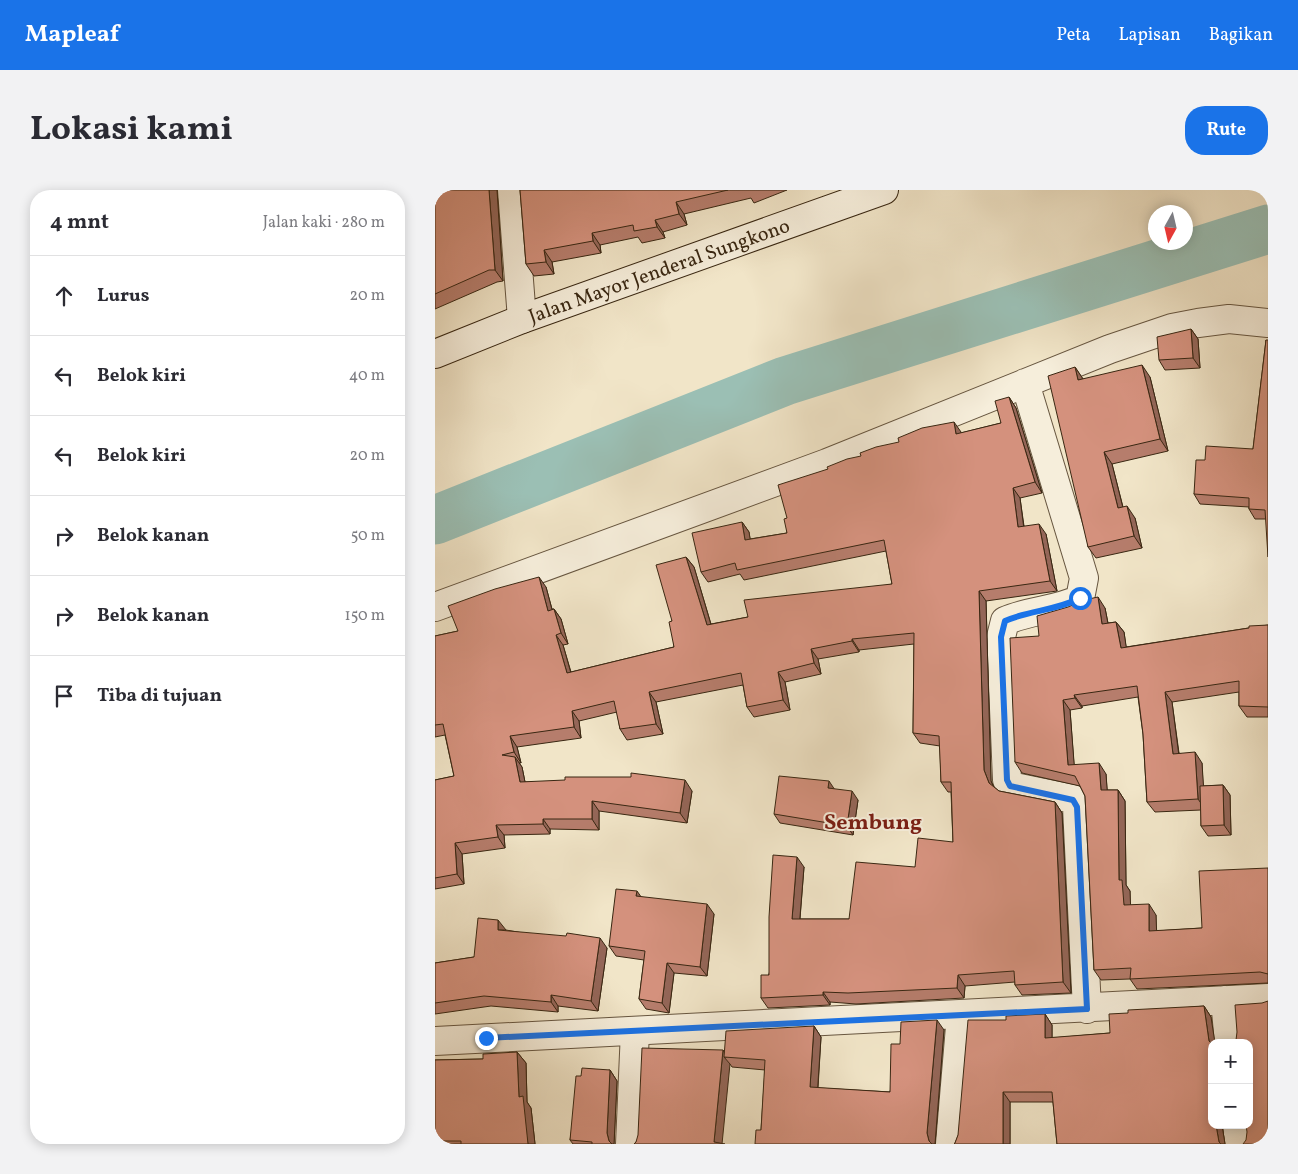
<!DOCTYPE html>
<html lang="id">
<head>
<meta charset="utf-8">
<style>
  :root { --surface:#fff; --page:#f2f2f3; --text:#2b2b33; --muted:#7c7c81; --line:#e1e1e2; --accent:#1a73e8 }
  body { margin:0; font-family:Vollkorn,serif; background:var(--page); color:var(--text) }
  .controls { position:absolute; right:15px; bottom:15px; display:grid; overflow:hidden; border-radius:10px; box-shadow:0 2px 12px #0003 }
  .controls button { width:45px; height:45px; display:grid; place-items:center; padding:0; border:0; border-bottom:1px solid var(--line); background:var(--surface); color:var(--text); font:25px sans-serif }
  .compass { position:absolute; left:713px; top:15px; width:45px; height:45px; border-radius:50%; background:var(--surface); box-shadow:0 2px 12px #0003; rotate:188deg }
  .stop { position:absolute; width:15px; height:15px; margin:-11px; border:4px solid #1a73e8; border-radius:50%; background:#fff }
  .stop.end { background:#1a73e8; border-color:#fff; box-shadow:0 1px 5px #0008 }
  .list { margin:0; padding:0; list-style:none }
  h2 { display:flex; justify-content:space-between; align-items:center; height:65px; margin:0; padding:0 20px; font-size:21px }
  h2 small { font-size:16px; font-weight:400; color:var(--muted) }
  .list li { display:grid; grid-template-columns:32px 1fr auto; gap:15px; align-items:center; box-sizing:border-box; height:80px; padding:0 20px; border-top:1px solid var(--line) }
  .list b { display:block; font-size:19px; white-space:nowrap }
  .list em { font-size:16px; font-style:normal; color:var(--muted) }
  .icon { flex:none; width:28px; height:28px; fill:none; stroke:currentColor; stroke-width:2; stroke-linecap:round; stroke-linejoin:round }
  .map { position:relative; flex:none; width:833px; height:954px; overflow:hidden; border-radius:20px }
  header { display:flex; align-items:center; gap:30px; box-sizing:border-box; height:70px; padding:0 25px; background:var(--accent); color:#fff }
  header strong { font-size:24px }
  nav { display:flex; gap:28px; margin-inline-start:auto; font-size:18px }
  .intro { display:flex; align-items:center; justify-content:space-between; box-sizing:border-box; height:120px; padding:0 30px }
  h1 { margin:0; font-size:35px }
  .button { padding:12px 22px; border-radius:20px; background:var(--accent); color:#fff; font-size:18px; font-weight:700 }
  main { display:flex; gap:30px; padding:0 30px }
  aside { flex:1; background:var(--surface); border-radius:20px; box-shadow:0 2px 12px #0003 }
  .map>svg:first-child { display:block }
  .lines { fill:none; stroke-linecap:round; stroke-linejoin:round }
  .river { stroke:#9bbfb4; stroke-width:49 }
  .street-casing { stroke:#675640; stroke-width:30 }
  .secondary-casing { stroke:#392712; stroke-width:30 }
  .street { stroke:#f6eedb; stroke-width:28 }
  .secondary { stroke:#f6eedb; stroke-width:28 }
  .wall { fill:#b67d6c; stroke:#392712 }
  .shaded-wall { fill:#946658; stroke:#392712 }
  .building { fill:#d4917d; stroke:#392712 }
  .route { stroke:#1a73e8; stroke-width:6 }
  .labels { text-anchor:middle; stroke-width:4; stroke-linejoin:round; paint-order:stroke }
  .street-label { font-size:20px; fill:#392712; stroke:#f6eedb }
  .quarter-label { font-size:22px; font-weight:bold; fill:#7a1f14; stroke:#f6eedb }
</style>
</head>
<body>
<header>
<strong>Mapleaf</strong>
<nav><a>Peta</a><a>Lapisan</a><a>Bagikan</a></nav>
</header>
<div class="intro"><h1>Lokasi kami</h1><a class="button">Rute</a></div>
<main>
<aside>
<h2>4 mnt<small>Jalan kaki · 280 m</small></h2>
<ul class="list">
<li><svg class="icon" aria-label="ahead" viewBox="0 0 24 24"><path d="M12 20V5M6 11l6-6 6 6"/></svg><div><b>Lurus</b></div><em>20 m</em></li>
<li><svg class="icon" aria-label="left" viewBox="0 0 24 24"><path d="M17 20v-9H6M10 6l-5 5 5 5"/></svg><div><b>Belok kiri</b></div><em>40 m</em></li>
<li><svg class="icon" aria-label="left" viewBox="0 0 24 24"><path d="M17 20v-9H6M10 6l-5 5 5 5"/></svg><div><b>Belok kiri</b></div><em>20 m</em></li>
<li><svg class="icon" aria-label="right" viewBox="0 0 24 24"><path d="M7 20v-9h11M14 6l5 5-5 5"/></svg><div><b>Belok kanan</b></div><em>50 m</em></li>
<li><svg class="icon" aria-label="right" viewBox="0 0 24 24"><path d="M7 20v-9h11M14 6l5 5-5 5"/></svg><div><b>Belok kanan</b></div><em>150 m</em></li>
<li><svg class="icon" aria-label="arrive" viewBox="0 0 24 24"><path d="M6 21V4h12l-3 4 3 4H6"/></svg><div><b>Tiba di tujuan</b></div></li>
</ul>
</aside>
<div class="map">
<svg width="833" height="954" viewBox="0 0 833 954">
  <rect width="100%" height="100%" fill="#f1e5c8"/>
  <filter id="stains"><feTurbulence type="fractalNoise" baseFrequency=".004" numOctaves="4"/><feColorMatrix values="0 0 0 0 .2 0 0 0 0 .09 0 0 0 0 .02 0 0 0 .5 -.17"/></filter>
  <radialGradient id="worn" r=".72"><stop offset=".6" stop-color="#630" stop-opacity="0"/><stop offset="1" stop-color="#630" stop-opacity=".3"/></radialGradient>
  <g class="lines">
    <!-- river -->
    <path class="river" d="M 0,330 L 350,191 L 833,39"/>
    <defs>
      <path id="street" d="M 77,0 L 87,129
        M 590,193 L 649,388 L 645,409 C 621,421 594,420 570,431 L 566,447 L 572,590 L 575,596 L 638,609 L 642,617 L 652,819
        M 0,417 L 392,273 L 675,159 L 737,138 L 763,133 L 794,129 L 833,133
        M 790,810 L 794,853
        M 0,851 L 833,808
        M 802,935 L 804,954
        M 195,954 L 200,841
        M 515,954 L 526,825"/>
      <g id="secondary">
        <path id="s1" d="M 0,164 L 87,129 L 449,0"/>
      </g>
    </defs>
    <!-- street casing -->
    <use href="#street" class="street-casing"/>
    <!-- secondary casing -->
    <use href="#secondary" class="secondary-casing"/>
    <!-- street -->
    <use href="#street" class="street"/>
    <!-- secondary -->
    <use href="#secondary" class="secondary"/>
  </g>
  <!-- wall -->
  <path class="wall" d="M 0,0 L 62,0 L 68,91 L 62,92 L 0,119 Z
    M 85,0 L 352,0 L 319,13 L 316,8 L 249,24 L 252,35 L 228,42 L 230,48 L 207,53 L 203,47 L 165,55 L 166,63 L 117,72 L 119,84 L 99,86 L 91,74 Z
    M 756,139 L 763,149 L 765,178 L 730,180 L 724,170 Z
    M 831,150 L 831,329 L 820,329 L 814,319 L 814,317 L 765,314 L 759,304 L 770,270 L 818,259 Z
    M 640,177 L 648,189 L 715,187 L 733,261 L 677,274 L 688,317 L 700,328 L 707,358 L 661,368 L 653,357 Z
    M 574,207 L 581,218 L 607,303 L 585,308 L 589,336 L 611,344 L 622,401 L 551,411 L 556,591 L 559,597 L 564,601 L 620,612 L 627,623 L 636,803 L 587,805 L 580,795 L 580,792 L 530,796 L 529,808 L 421,814 L 395,812 L 395,815 L 333,818 L 326,808 L 369,677 L 365,729 L 414,729 L 480,677 L 518,652 L 516,602 L 513,602 L 506,592 L 505,556 L 485,553 L 478,543 L 479,454 L 424,460 L 424,462 L 383,469 L 386,484 L 350,492 L 355,520 L 319,527 L 312,517 L 308,495 L 221,512 L 228,544 L 192,550 L 185,539 L 182,522 L 144,531 L 146,548 L 82,557 L 86,573 L 84,573 L 87,577 L 90,592 L 257,601 L 252,633 L 164,621 L 164,640 L 115,639 L 115,644 L 69,645 L 70,658 L 27,664 L 29,694 L 0,699 L 0,590 L 19,586 L 10,545 L 0,547 L 0,446 L 23,441 L 111,397 L 117,419 L 119,419 L 126,429 L 133,454 L 128,455 L 136,482 L 239,457 L 237,431 L 251,367 L 259,377 L 276,434 L 313,427 L 457,394 L 451,361 L 309,390 L 305,384 L 273,392 L 266,382 L 307,332 L 314,342 L 315,349 L 352,343 L 352,328 L 526,243 L 566,233 Z
    M 670,418 L 673,433 L 681,432 L 689,442 L 691,457 L 833,435 L 833,527 L 812,527 L 804,516 L 804,502 L 737,512 L 744,563 L 767,573 L 768,596 L 788,595 L 795,605 L 796,645 L 773,646 L 766,636 L 766,620 L 720,622 L 712,612 L 708,544 L 703,507 L 647,516 L 647,518 L 635,520 L 639,575 L 671,584 L 672,600 L 683,600 L 690,611 L 691,695 L 695,701 L 695,715 L 721,725 L 721,741 L 767,738 L 833,678 L 833,793 L 702,799 L 695,789 L 666,790 L 659,780 L 650,606 L 645,596 L 587,583 L 580,572 L 604,446 Z
    M 423,610 L 418,645 L 345,633 L 339,624 Z
    M 206,707 L 279,724 L 272,786 L 239,783 L 234,823 L 211,819 L 204,809 L 209,770 L 181,766 L 174,756 Z
    M 71,740 L 172,758 L 163,821 L 123,816 L 123,822 L 56,816 L 0,824 L 0,773 L 39,767 Z
    M 769,816 L 776,827 L 777,935 L 787,935 L 790,954 L 622,954 L 618,912 L 575,912 L 575,954 L 519,954 L 520,953 L 571,830 L 610,824 L 617,835 L 617,848 L 675,843 L 693,823 Z
    M 379,836 L 386,847 L 383,898 L 455,902 L 465,854 L 509,840 L 500,954 L 326,940 L 330,880 L 297,877 L 295,874 L 199,954 L 288,860 L 290,863 Z
    M 82,862 L 91,873 L 92,912 L 96,918 L 100,954 L 0,954 L 0,870 L 48,869 Z
    M 175,880 L 182,891 L 179,954 L 138,954 L 135,950 L 146,886 Z"/>
  <!-- shaded-wall -->
  <path class="shaded-wall" d="M 54,0 L 62,0 L 68,91 L 60,80 Z
    M 241,12 L 249,24 L 252,35 L 244,24 Z
    M 220,30 L 228,42 L 230,48 L 222,37 Z
    M 157,43 L 165,55 L 166,63 L 158,51 Z
    M 109,60 L 117,72 L 119,84 L 111,72 Z
    M 756,139 L 763,149 L 765,178 L 758,168 Z
    M 707,175 L 715,187 L 733,261 L 725,249 Z
    M 640,177 L 648,189 L 643,190 Z
    M 574,207 L 581,218 L 607,303 L 600,292 Z
    M 519,232 L 526,242 L 528,254 L 521,244 Z
    M 669,262 L 677,274 L 691,330 L 683,318 Z
    M 578,298 L 585,308 L 590,347 L 583,337 Z
    M 692,316 L 700,328 L 707,358 L 699,346 Z
    M 307,332 L 314,342 L 317,360 L 310,350 Z
    M 604,334 L 611,344 L 622,401 L 615,391 Z
    M 251,367 L 259,377 L 279,445 L 272,435 Z
    M 104,387 L 111,397 L 120,431 L 113,421 Z
    M 544,401 L 551,411 L 556,591 L 561,603 L 554,593 L 549,580 Z
    M 663,407 L 670,418 L 675,444 L 667,434 Z
    M 119,419 L 126,429 L 133,454 L 126,443 Z
    M 681,432 L 689,442 L 693,469 L 686,458 Z
    M 121,445 L 128,455 L 139,494 L 132,483 Z
    M 417,449 L 424,460 L 424,462 L 417,451 Z
    M 376,459 L 383,469 L 386,484 L 379,473 Z
    M 343,482 L 350,492 L 355,520 L 348,510 Z
    M 214,502 L 221,512 L 228,544 L 221,534 Z
    M 730,502 L 737,512 L 745,574 L 738,564 Z
    M 639,505 L 647,516 L 647,518 L 640,508 Z
    M 628,510 L 635,520 L 640,585 L 633,575 Z
    M 137,521 L 144,531 L 146,548 L 139,537 Z
    M 75,546 L 82,557 L 86,573 L 79,562 Z
    M 760,562 L 767,573 L 770,619 L 763,609 Z
    M 80,567 L 87,577 L 92,602 L 85,592 Z
    M 664,573 L 671,584 L 673,611 L 666,600 Z
    M 250,590 L 257,601 L 252,633 L 245,623 Z
    M 394,591 L 400,600 L 393,598 Z
    M 788,595 L 795,605 L 796,645 L 789,635 Z
    M 683,600 L 690,611 L 691,695 L 695,701 L 696,726 L 689,715 L 684,690 Z
    M 417,601 L 423,610 L 418,645 L 412,636 Z
    M 157,611 L 164,621 L 164,640 L 157,629 Z
    M 620,612 L 627,623 L 636,803 L 628,792 Z
    M 108,629 L 115,639 L 115,644 L 108,634 Z
    M 61,635 L 69,645 L 70,658 L 63,647 Z
    M 20,653 L 27,664 L 29,694 L 22,684 Z
    M 362,667 L 369,677 L 364,739 L 357,729 Z
    M 202,701 L 209,711 L 201,706 Z
    M 272,714 L 279,724 L 272,786 L 265,777 Z
    M 714,714 L 721,725 L 722,751 L 714,741 Z
    M 63,730 L 71,740 L 63,740 Z
    M 165,748 L 172,758 L 163,821 L 156,811 Z
    M 232,773 L 239,783 L 234,823 L 227,813 Z
    M 523,785 L 530,796 L 529,808 L 522,798 Z
    M 388,802 L 395,812 L 395,815 L 388,805 Z
    M 116,805 L 123,816 L 123,822 L 116,812 Z
    M 769,816 L 776,827 L 780,853 L 777,853 L 777,856 L 774,851 Z
    M 610,824 L 617,835 L 617,859 L 610,848 Z
    M 502,830 L 509,840 L 500,954 L 496,954 L 494,951 L 492,943 Z
    M 379,836 L 386,847 L 382,908 L 375,897 Z
    M 288,860 L 292,867 L 289,867 L 295,874 L 287,954 L 279,952 Z
    M 82,862 L 91,873 L 92,912 L 96,918 L 100,954 L 93,954 L 84,907 Z
    M 175,880 L 182,891 L 179,954 L 176,954 L 174,951 L 172,943 Z
    M 568,902 L 575,912 L 575,954 L 568,954 Z
    M 781,935 L 787,935 L 790,954 L 785,954 L 784,952 Z"/>
  <!-- building -->
  <path class="building" d="M 0,0 L 54,0 L 60,80 L 54,80 L 0,104 Z
    M 85,0 L 293,0 L 241,12 L 244,24 L 220,30 L 222,37 L 199,41 L 198,35 L 157,43 L 158,51 L 109,60 L 111,72 L 91,74 Z
    M 756,139 L 758,168 L 724,170 L 722,147 Z
    M 831,150 L 833,150 L 833,367 L 830,320 L 814,319 L 814,308 L 759,304 L 761,270 L 770,270 L 771,256 L 818,259 Z
    M 707,175 L 725,249 L 669,262 L 683,318 L 692,316 L 699,346 L 653,357 L 613,186 L 640,177 L 643,190 Z
    M 574,207 L 600,292 L 578,298 L 583,337 L 604,334 L 615,391 L 544,401 L 549,580 L 554,593 L 564,601 L 620,612 L 628,792 L 580,795 L 579,781 L 523,785 L 522,798 L 413,803 L 388,802 L 388,805 L 326,808 L 326,785 L 334,785 L 334,727 L 338,665 L 362,667 L 357,729 L 414,729 L 421,672 L 480,677 L 483,648 L 518,652 L 516,592 L 506,592 L 504,546 L 478,543 L 479,443 L 417,449 L 417,451 L 376,459 L 379,473 L 343,482 L 348,510 L 312,517 L 306,483 L 214,502 L 221,534 L 185,539 L 179,511 L 137,521 L 139,537 L 75,546 L 79,562 L 67,565 L 80,567 L 85,592 L 130,590 L 130,587 L 196,587 L 196,583 L 250,590 L 245,623 L 157,611 L 157,629 L 108,629 L 108,634 L 61,635 L 63,647 L 20,653 L 22,684 L 0,688 L 0,590 L 19,586 L 8,534 L 0,535 L 0,446 L 23,441 L 13,416 L 60,399 L 104,387 L 113,421 L 119,419 L 126,443 L 121,445 L 132,483 L 239,457 L 234,432 L 237,431 L 221,375 L 251,367 L 272,435 L 313,427 L 309,410 L 457,394 L 449,350 L 302,380 L 300,373 L 266,382 L 257,343 L 307,332 L 310,350 L 352,343 L 349,329 L 352,328 L 343,295 L 393,279 L 392,277 L 412,269 L 426,266 L 425,263 L 441,257 L 464,252 L 463,248 L 487,238 L 519,232 L 521,244 L 566,233 L 560,211 Z
    M 663,407 L 667,434 L 681,432 L 686,458 L 814,438 L 814,436 L 833,435 L 833,517 L 804,516 L 804,491 L 730,502 L 738,564 L 760,562 L 763,609 L 712,612 L 708,544 L 702,496 L 639,505 L 640,508 L 628,510 L 633,575 L 664,573 L 666,600 L 683,600 L 684,690 L 687,690 L 689,715 L 714,714 L 714,741 L 767,738 L 764,681 L 833,678 L 833,784 L 825,782 L 695,789 L 696,778 L 659,780 L 650,606 L 640,586 L 580,572 L 575,448 L 604,446 L 602,426 L 633,417 L 649,410 Z
    M 344,586 L 394,591 L 393,598 L 417,601 L 412,636 L 339,624 Z
    M 788,595 L 789,635 L 766,636 L 765,596 Z
    M 181,699 L 202,701 L 201,706 L 272,714 L 265,777 L 232,773 L 227,813 L 204,809 L 210,761 L 174,756 Z
    M 43,728 L 63,730 L 63,740 L 131,746 L 132,743 L 165,748 L 156,811 L 116,805 L 116,812 L 49,806 L 0,813 L 0,773 L 39,767 Z
    M 833,811 L 833,954 L 808,954 L 811,950 L 812,942 L 811,935 L 814,935 L 814,853 L 798,853 L 801,850 L 802,842 L 800,815 L 827,813 Z
    M 769,816 L 774,851 L 777,854 L 777,935 L 781,935 L 784,952 L 786,954 L 622,954 L 617,902 L 568,902 L 568,954 L 519,954 L 520,953 L 523,945 L 533,830 L 571,830 L 571,826 L 610,824 L 610,848 L 675,843 L 674,824 L 693,823 L 693,820 Z
    M 502,830 L 492,943 L 494,951 L 497,954 L 320,954 L 321,940 L 326,940 L 330,870 L 289,867 L 291,841 L 379,836 L 375,897 L 455,902 L 456,854 L 465,854 L 466,832 Z
    M 207,858 L 288,860 L 279,952 L 290,954 L 199,954 L 201,952 L 203,945 Z
    M 82,862 L 84,907 L 88,906 L 93,954 L 26,954 L 26,951 L 0,951 L 0,870 L 48,869 L 48,864 Z
    M 147,878 L 175,880 L 172,943 L 174,951 L 177,954 L 157,954 L 157,952 L 135,950 L 141,886 L 146,886 Z"/>
  <g class="lines">
    <!-- route -->
    <path class="route" d="M 51,848 L 652,819 L 642,617 L 638,610 L 575,596 L 572,590 L 566,447 L 570,431 C 594,420 621,421 645,408"/>
  </g>
  <g class="labels">
    <!-- street labels -->
    <g class="street-label">
      <text dy="7" stroke="none"><textPath href="#s1" startOffset="239">Jalan Mayor Jenderal Sungkono</textPath></text>
    </g>
    <!-- quarter labels -->
    <g class="quarter-label">
      <text x="438" y="639">Sembung</text>
    </g>
  </g>
  <rect width="100%" height="100%" filter="url(#stains)"/>
  <rect width="100%" height="100%" fill="url(#worn)"/>
</svg>
<div class="controls">
<button>+</button>
<button>−</button>
</div>
<svg class="compass" viewBox="-18 -18 36 36"><path d="M0-13l5 13h-10z" fill="#e53935"/><path d="M0 13l5-13h-10z" fill="#7c7c81"/></svg>
<div class="stop" style="left:645px;top:408px"></div>
<div class="stop end" style="left:51px;top:848px"></div>
</div>
</main>
</body>
</html>
